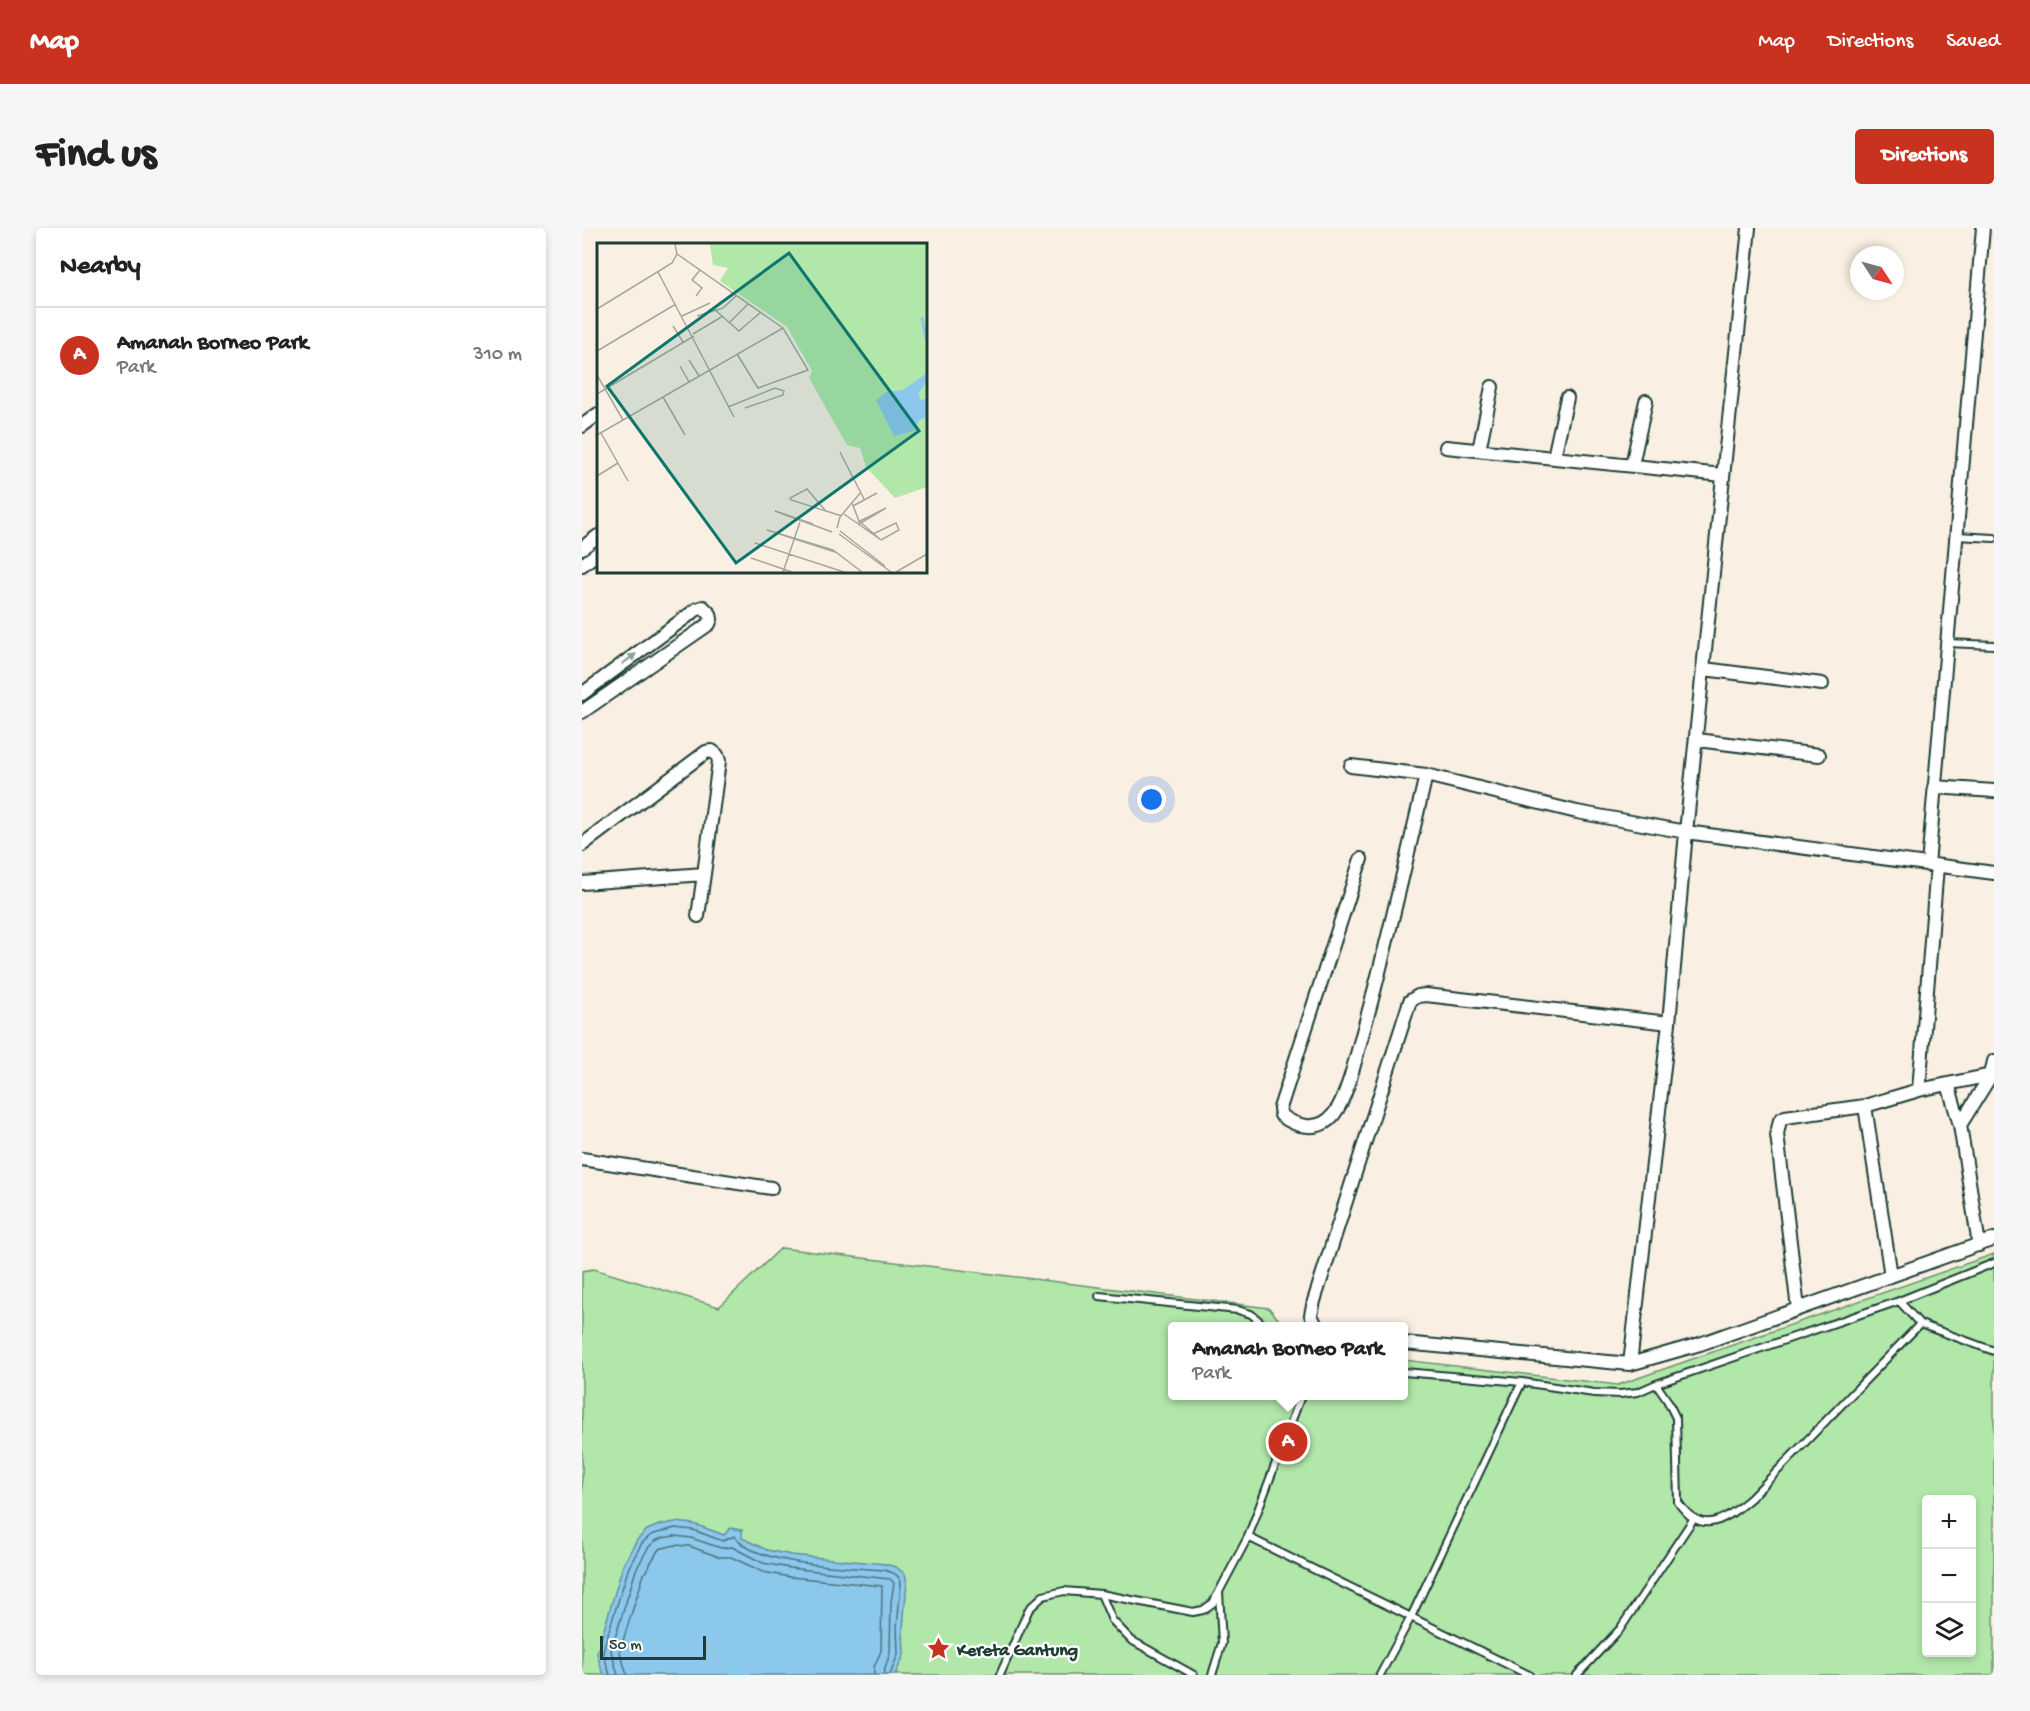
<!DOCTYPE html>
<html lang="en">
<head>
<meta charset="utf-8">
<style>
  :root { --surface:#fff; --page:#f6f6f6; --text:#222; --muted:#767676; --line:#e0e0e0; --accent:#c8321e }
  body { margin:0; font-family:"Gochi Hand",sans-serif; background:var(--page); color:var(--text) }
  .controls { position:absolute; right:18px; bottom:18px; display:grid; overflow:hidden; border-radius:6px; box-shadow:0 3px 9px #0003 }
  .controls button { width:54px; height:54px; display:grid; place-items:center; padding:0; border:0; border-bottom:2px solid var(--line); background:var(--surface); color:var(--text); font:30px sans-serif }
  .compass { position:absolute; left:1268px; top:18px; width:54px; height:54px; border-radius:50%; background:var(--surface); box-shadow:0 3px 9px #0003; rotate:126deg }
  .scale { position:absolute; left:18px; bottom:15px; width:106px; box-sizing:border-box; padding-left:6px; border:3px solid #1f3d34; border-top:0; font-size:16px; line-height:21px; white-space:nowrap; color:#1f3d34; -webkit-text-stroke:4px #fff; paint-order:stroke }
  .you { position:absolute; left:570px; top:572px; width:21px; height:21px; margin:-15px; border:4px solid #fff; border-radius:50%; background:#1a73e8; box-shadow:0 0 0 9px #1a73e833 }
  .badge { display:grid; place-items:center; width:39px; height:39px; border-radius:50%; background:var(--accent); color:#fff; font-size:20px; font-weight:700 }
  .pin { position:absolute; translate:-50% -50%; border:3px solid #fff; box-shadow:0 2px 6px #0006 }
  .popup { position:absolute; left:586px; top:1094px; width:240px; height:78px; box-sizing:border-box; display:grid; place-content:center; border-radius:6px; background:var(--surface); filter:drop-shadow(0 2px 4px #0005); font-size:20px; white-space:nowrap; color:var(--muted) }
  .popup b { font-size:22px; color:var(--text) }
  .popup::after { content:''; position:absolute; left:50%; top:100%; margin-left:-12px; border:12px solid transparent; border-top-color:var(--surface) }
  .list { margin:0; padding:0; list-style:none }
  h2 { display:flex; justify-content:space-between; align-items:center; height:78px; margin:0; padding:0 24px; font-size:26px }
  h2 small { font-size:20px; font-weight:400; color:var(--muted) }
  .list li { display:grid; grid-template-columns:39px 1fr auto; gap:18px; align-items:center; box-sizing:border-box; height:96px; padding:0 24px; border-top:2px solid var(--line) }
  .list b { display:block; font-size:22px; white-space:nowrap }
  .list p { margin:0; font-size:20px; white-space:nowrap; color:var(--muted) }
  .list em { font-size:20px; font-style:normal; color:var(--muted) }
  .icon { flex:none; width:33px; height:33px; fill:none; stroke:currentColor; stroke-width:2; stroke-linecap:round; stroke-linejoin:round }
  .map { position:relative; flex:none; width:1412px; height:1447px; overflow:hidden; border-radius:6px }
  header { display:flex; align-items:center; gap:36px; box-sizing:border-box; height:84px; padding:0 30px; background:var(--accent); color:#fff }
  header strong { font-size:28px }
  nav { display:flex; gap:33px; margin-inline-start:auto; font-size:21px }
  .intro { display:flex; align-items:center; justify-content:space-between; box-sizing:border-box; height:144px; padding:0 36px }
  h1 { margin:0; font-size:42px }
  .button { padding:15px 27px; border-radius:6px; background:var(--accent); color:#fff; font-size:21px; font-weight:700 }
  main { display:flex; gap:36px; padding:0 36px }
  aside { flex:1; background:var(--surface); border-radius:6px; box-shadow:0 3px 9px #0003 }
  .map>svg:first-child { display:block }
  .green { fill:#b1e7a9; stroke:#68926e; stroke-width:1.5; fill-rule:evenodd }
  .water { fill:#8cc7ec; stroke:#6090a2; stroke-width:1.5 }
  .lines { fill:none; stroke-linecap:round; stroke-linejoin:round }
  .shore { stroke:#4b747e; stroke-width:1.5 }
  .service-casing { stroke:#1f3d34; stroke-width:10 }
  .minor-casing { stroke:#1f3d34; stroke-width:16 }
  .service { stroke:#fff; stroke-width:6 }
  .minor { stroke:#fff; stroke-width:12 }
  .oneway { fill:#8f9e9a }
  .labels { text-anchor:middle; stroke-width:4.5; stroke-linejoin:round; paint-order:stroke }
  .poi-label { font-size:18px; font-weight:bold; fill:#1f3d34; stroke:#fff; text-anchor:start }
  .inset-river { fill:none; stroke:#8cc7ec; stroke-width:3 }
  .inset-road { fill:none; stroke:#a2a89c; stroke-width:1.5 }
  .view { fill:#0f766e; fill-opacity:0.15; stroke:#0f766e; stroke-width:3 }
  .inset-edge { fill:none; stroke:#1f3d34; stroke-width:3 }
</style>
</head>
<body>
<header>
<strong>Map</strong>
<nav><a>Map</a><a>Directions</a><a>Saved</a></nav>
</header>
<div class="intro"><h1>Find us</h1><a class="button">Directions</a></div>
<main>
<aside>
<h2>Nearby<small></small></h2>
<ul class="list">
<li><span class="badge">A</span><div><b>Amanah Borneo Park</b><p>Park</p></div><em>310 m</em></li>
</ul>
</aside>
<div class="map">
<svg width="1412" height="1447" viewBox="0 0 1412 1447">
  <rect width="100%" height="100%" fill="#f9efe2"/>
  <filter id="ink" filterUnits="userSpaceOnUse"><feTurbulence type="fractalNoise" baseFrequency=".0167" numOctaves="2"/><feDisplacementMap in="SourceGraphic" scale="12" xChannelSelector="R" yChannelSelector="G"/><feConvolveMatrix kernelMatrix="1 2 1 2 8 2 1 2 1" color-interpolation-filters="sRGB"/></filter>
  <g filter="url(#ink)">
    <!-- green -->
    <path class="green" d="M 199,1020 L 687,1080 L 702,1098 L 590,1098 L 590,1168 L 822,1168 L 822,1132 L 1036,1157 L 1412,1026 L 1412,1447 L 0,1447 L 0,1043 L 12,1041 L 137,1079 ZM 1344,1272 L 1390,1272 L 1390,1424 L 1344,1424 Z"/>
    <!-- water -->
    <path class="water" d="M 93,1294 L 112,1296 L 142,1307 L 148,1300 L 160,1302 L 160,1310 L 185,1322 L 209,1327 L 303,1336 L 314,1339 L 323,1346 L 325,1354 L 321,1400 L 322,1427 L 313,1447 L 23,1447 L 19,1440 L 15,1425 L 41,1337 L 55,1312 L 65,1302 L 77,1297 Z"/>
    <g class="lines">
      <!-- shore -->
      <path class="shore" d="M 28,1447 L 21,1425 L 23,1415 L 47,1339 L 60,1315 L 69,1307 L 93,1300 L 111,1302 L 141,1313 L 152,1308 C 173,1338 266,1339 302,1342 C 310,1344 317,1346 319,1355 L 315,1399 L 316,1426 L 308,1447
        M 36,1447 L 29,1423 L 54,1342 L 66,1320 L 73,1313 L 80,1310 L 93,1308 L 109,1310 L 139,1320 L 150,1319 L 181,1335 L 207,1340 L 308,1351 L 312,1355 L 309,1374 L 308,1425 L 301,1447
        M 45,1447 L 38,1424 L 39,1419 L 62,1346 L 77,1321 L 93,1317 L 107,1318 L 137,1329 L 149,1329 L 181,1344 L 208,1349 L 300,1358 L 299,1423 L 292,1439 L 292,1447"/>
      <defs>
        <path id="service" d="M 1375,308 L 1412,310
          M 1365,415 L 1412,417
          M 517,1068 L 656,1082 L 669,1086 L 683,1098
          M 1317,1073 L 1412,1035
          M 822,1144 L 940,1154 L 1012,1165 L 1038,1166 L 1056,1164 L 1074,1156 L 1317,1073 L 1338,1096 L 1412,1123
          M 1074,1156 L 1085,1172 L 1094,1190 L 1096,1274 C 1120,1310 1144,1291 1169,1270 L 1338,1096
          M 666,1309 L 947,1447
          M 519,1366 L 530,1392 L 549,1412 L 612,1447
          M 418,1447 L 447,1381 L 461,1368 L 482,1363 L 519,1366 L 611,1384 L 621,1382 L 631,1375 L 666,1309 L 719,1168
          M 630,1447 L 640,1415 L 637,1364
          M 798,1447 L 829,1389 L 940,1154
          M 995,1447 L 1038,1401 L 1112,1290"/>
        <path id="minor" d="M 0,198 L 16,186
          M 864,219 L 1141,247
          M 897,222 L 910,159
          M 972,229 L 985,170
          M 1050,237 L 1064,173
          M 0,320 L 16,308
          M 0,337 L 16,325
          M 1122,441 L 1240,456
          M 0,466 L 115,381 L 121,379 L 128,386 L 129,391 L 127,396 L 0,484
          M 1115,512 L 1237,527
          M 769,538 L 844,547 L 995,584 L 1104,604 L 1412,645
          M 1352,559 L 1412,563
          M 0,617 L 124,524 L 130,523 L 135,527 L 137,533 L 122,646 L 0,655
          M 779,631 L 698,880 L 699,887 C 715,900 738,904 752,886 C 765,870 775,825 781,804 C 805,719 824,633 844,547
          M 1346,637 L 1401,0
          M 116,688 L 122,646
          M 1366,856 L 1378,897 L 1397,1017
          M 1337,862 L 1355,638
          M 1283,878 L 1309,1048
          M 1378,897 L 1409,847 L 1412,833
          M 0,931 L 189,960
          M 1216,1081 L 1195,906 L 1198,892 L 1203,889 L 1283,878 L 1337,862 L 1409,847
          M 734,1098 L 729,1087 L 732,1073 L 828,773 L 836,768 L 844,767 L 1087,795
          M 822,1115 L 1048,1136 L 1118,1116 L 1412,1011
          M 1048,1136 L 1087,795 L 1104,604 L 1167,0"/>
      </defs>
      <!-- service casing -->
      <use href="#service" class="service-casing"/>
      <!-- minor casing -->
      <use href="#minor" class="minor-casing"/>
      <!-- service -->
      <use href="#service" class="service"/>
      <!-- minor -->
      <use href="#minor" class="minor"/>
    </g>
    <!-- one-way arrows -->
    <defs><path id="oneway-solid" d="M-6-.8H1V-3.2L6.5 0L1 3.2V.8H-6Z" transform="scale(1.5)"/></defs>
    <use class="oneway" href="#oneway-solid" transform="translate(47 431) rotate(-36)"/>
  </g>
  <!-- icons -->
  <defs>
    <symbol id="sight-bare" viewBox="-9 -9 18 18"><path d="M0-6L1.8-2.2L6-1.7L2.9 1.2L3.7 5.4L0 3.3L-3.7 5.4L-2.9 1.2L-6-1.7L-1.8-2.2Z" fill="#c8321e" stroke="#fff" stroke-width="2.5" paint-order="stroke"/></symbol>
  </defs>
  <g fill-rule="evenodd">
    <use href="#sight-bare" x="340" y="1404" width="33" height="33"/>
  </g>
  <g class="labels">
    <!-- poi labels -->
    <g class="poi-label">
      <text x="375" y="1427">Kereta Gantung</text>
    </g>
  </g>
  <!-- overview -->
  <g transform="translate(15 15)">
    <rect width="330" height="330" fill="#f9efe2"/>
    <path d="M 113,1 L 330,1 L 330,244 L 298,255 L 269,224 L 263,205 L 250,202 L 212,135 L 215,128 L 190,84 L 123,38 L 131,25 L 116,22 Z" fill="#b1e7a9"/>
    <path d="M 330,130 L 330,138 L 321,151 L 324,157 L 330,155 L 330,174 L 322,177 L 317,188 L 297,193 L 279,157 L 290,149 L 306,147 Z" fill="#8cc7ec"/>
    <path class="inset-river" d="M 325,74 L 329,96"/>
    <path class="inset-road" d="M 80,11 L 186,85 L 211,127 L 161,145 L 140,111M 61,29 L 137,174M 99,53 L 105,45 L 95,37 L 103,27M 126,65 L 140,52M 0,66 L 75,20 L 80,11 L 78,1M 117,66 L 142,88 L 164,69M 85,73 L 113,60M 100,73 L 126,65M 133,79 L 152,60M 76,83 L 86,99M 96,91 L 126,73M 0,108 L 79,61M 92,117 L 102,133M 83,123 L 92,139M 0,132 L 26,177M 0,151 L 97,93M 66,154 L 88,192M 131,164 L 178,145 L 187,148 L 186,152 L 148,165M 4,190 L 31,238M 0,192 L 186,85M 243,209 L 267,256M 0,233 L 21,220M 256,263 L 280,250M 228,267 L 210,246 L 193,255 L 194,257 L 245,273M 178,268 L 235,289M 178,268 L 216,281M 247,271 L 284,297 L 262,278 L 255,260M 261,279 L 289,265M 262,281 L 289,265M 240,285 L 243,274 L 264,249M 243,288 L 288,323M 242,291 L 294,329M 276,291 L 299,280 L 302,287 L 284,297M 158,300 L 247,329M 238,309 L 170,287 L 236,307 L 265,329M 154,315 L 195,329M 186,329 L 203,279M 299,329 L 330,311"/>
    <path class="view" d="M 192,10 L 322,188 L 139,320 L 10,143 Z"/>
    <rect width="330" height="330" class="inset-edge"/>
  </g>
</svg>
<div class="controls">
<button>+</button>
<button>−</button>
<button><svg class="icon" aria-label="layers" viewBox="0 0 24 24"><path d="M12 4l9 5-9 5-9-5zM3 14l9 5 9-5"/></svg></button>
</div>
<svg class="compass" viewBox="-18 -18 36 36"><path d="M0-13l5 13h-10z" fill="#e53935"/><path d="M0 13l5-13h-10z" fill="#767676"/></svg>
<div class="scale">50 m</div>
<div class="you"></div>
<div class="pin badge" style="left:706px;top:1214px">A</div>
<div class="popup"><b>Amanah Borneo Park</b>Park</div>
</div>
</main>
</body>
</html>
